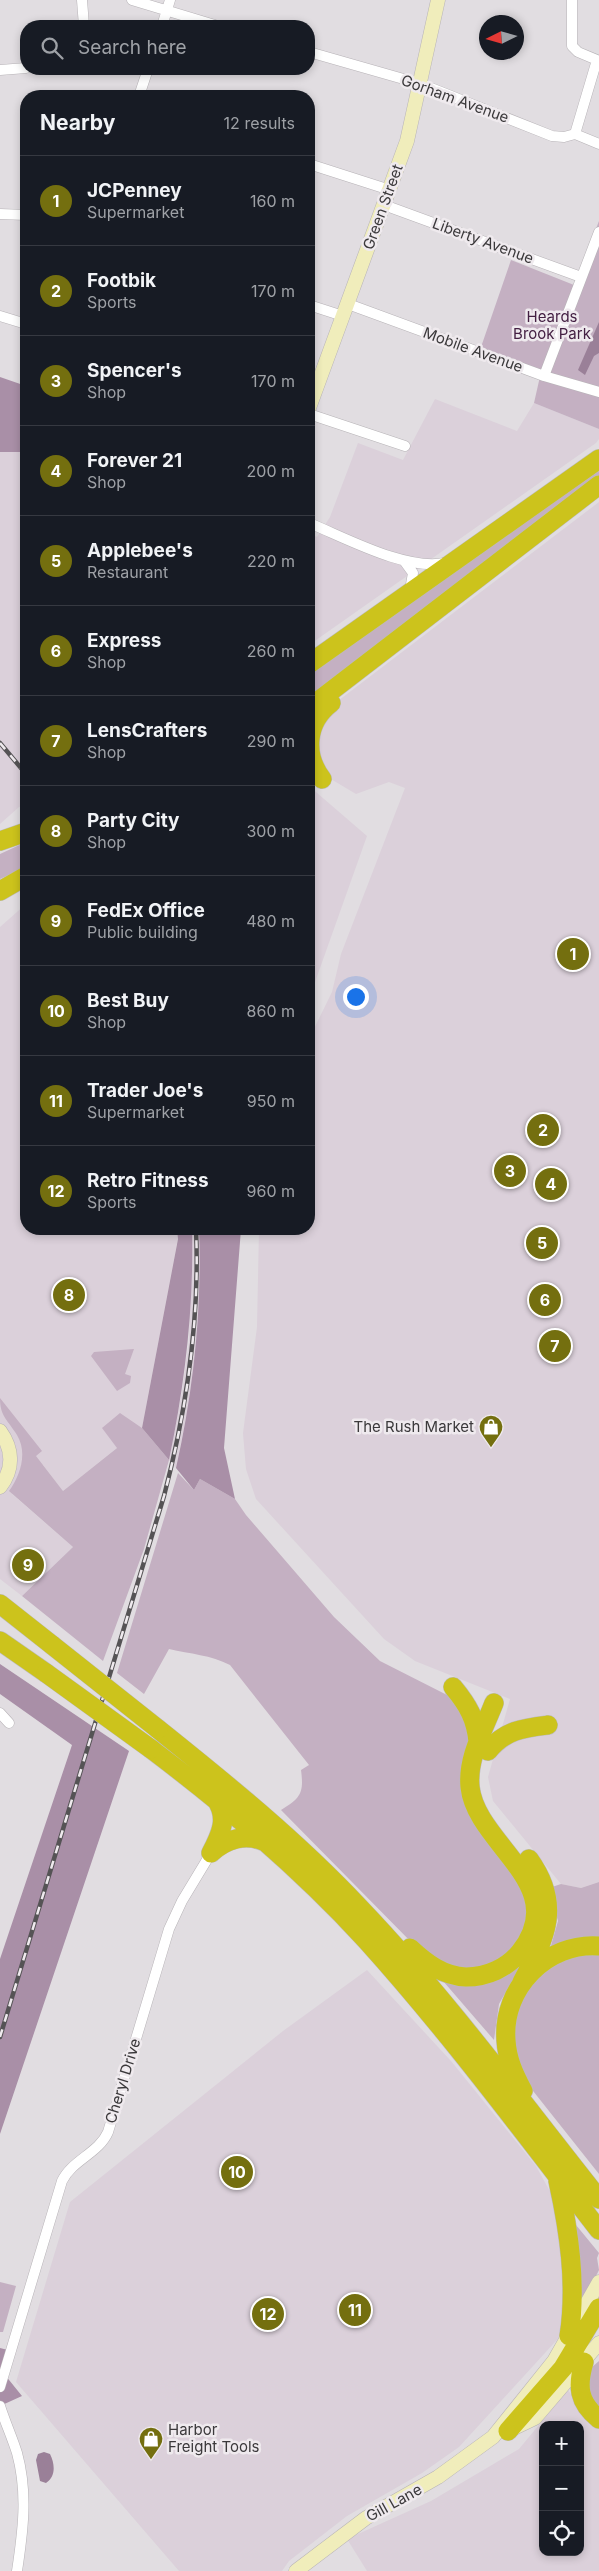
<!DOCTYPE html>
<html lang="en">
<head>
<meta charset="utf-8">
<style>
  :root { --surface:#171b24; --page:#20242c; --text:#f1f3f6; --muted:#9ea1a6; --line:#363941; --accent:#746f0f }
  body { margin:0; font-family:Inter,sans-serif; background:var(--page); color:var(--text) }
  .controls { position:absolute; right:15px; bottom:15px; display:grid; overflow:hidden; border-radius:10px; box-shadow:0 2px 8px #0003 }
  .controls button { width:45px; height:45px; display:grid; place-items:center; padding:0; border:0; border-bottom:1px solid var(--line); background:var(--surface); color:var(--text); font:25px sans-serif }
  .compass { position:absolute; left:479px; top:15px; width:45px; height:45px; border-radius:50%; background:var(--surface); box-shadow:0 2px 8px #0003; rotate:265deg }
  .you { position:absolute; left:355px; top:996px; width:18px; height:18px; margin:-12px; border:4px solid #fff; border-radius:50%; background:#1a73e8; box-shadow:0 0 0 8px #1a73e833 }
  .badge { display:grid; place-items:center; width:32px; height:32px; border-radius:50%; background:var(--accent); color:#fff; font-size:16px; font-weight:700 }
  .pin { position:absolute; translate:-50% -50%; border:2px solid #fff; box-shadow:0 1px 5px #0006 }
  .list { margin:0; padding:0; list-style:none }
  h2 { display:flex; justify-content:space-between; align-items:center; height:65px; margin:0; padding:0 20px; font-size:21px }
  h2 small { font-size:16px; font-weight:400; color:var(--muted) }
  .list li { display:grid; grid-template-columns:32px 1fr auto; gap:15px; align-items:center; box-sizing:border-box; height:90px; padding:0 20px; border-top:1px solid var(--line) }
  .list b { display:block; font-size:19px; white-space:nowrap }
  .list p { margin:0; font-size:16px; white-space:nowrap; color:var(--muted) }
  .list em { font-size:16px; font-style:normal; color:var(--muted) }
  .icon { flex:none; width:28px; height:28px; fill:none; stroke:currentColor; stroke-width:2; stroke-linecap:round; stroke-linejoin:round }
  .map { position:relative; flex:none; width:599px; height:2571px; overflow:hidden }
  .search { position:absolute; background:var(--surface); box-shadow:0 2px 8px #0003; left:20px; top:20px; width:295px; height:55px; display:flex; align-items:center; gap:12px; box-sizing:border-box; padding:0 18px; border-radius:20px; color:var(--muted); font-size:19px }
  .panel { position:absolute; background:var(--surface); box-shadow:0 2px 8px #0003; left:20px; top:90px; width:295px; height:1145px; border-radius:20px }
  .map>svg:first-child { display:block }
  .built { fill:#dbd0da; fill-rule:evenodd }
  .green { fill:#c4b0c2 }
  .forest { fill:#a98fa7 }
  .water { fill:#9a8098 }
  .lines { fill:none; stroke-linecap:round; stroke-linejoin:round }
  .street-casing { stroke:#b7b3b7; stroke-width:11 }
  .secondary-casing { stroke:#b7b3b7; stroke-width:15 }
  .highway-casing { stroke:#bcbcbc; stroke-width:20 }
  .street { stroke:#fff; stroke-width:10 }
  .secondary { stroke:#f0edbb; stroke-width:14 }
  .highway { stroke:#ccc31c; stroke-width:19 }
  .rail-casing { stroke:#555355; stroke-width:4.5 }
  .rail { stroke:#efeaee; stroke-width:2.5; stroke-dasharray:8; stroke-linecap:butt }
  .highway-bridge-casing { stroke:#bcbcbc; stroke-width:20; stroke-linecap:butt }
  .highway-bridge { stroke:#ccc31c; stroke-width:19 }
  .labels { text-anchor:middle; stroke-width:5; stroke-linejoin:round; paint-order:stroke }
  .street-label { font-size:15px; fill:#3b393b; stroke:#efeaee }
  .park-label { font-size:15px; fill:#442043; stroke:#efeaee }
  .poi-label { font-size:15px; fill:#3b393b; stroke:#efeaee; text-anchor:end }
</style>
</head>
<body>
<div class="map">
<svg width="599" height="2571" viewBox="0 0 599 2571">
  <rect width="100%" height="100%" fill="#e1dde1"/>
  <!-- built -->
  <path class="built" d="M 435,399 L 517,431 L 534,403 L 599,429 L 599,439 L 596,443 L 309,645 L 309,533 L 317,537 L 330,517 L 358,443 L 403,460 Z
    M 0,452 L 26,452 L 26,805 L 19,807 L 0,824 Z
    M 599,502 L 599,1882 L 581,1888 L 561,1884 L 493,1801 L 488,1777 L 510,1699 L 415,1661 L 384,1639 L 256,1499 L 246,1469 L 243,1433 L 257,1327 L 259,1229 L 309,1229 L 309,1039 L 332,992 L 341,954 L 405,788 L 389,782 L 356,794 L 309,766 L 309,723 Z
    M 309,786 L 367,836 L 309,999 Z
    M 26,904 L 26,1229 L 177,1229 L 178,1238 L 142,1428 L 120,1414 L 118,1447 L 63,1491 L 43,1465 L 12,1494 L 73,1547 L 22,1596 L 0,1579 L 0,927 Z
    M 192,1229 L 199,1229 L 200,1306 L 193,1384 L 176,1468 L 169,1460 L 182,1392 L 189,1341 Z
    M 367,1970 L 451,2061 L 536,2166 L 558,2206 L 565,2331 L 459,2447 L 422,2473 L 347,2516 L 289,2561 L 282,2571 L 179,2571 L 16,2382 L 70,2202 L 283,2031 Z
    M 568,2390 L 593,2424 L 599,2428 L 599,2571 L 367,2571 L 347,2539 L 431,2501 L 519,2449 ZM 543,2425 L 580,2425 L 580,2552 L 543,2552 Z"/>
  <!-- green -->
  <path class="green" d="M 599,221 L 599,429 L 534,403 L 541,372 L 481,347 L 511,260 L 574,285 Z
    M 599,471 L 599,477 L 309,697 L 309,670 Z
    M 26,842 L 26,867 L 0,879 L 0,854 Z
    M 134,1349 L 125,1374 L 131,1376 L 130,1383 L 117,1391 L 91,1356 L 94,1352 Z
    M 0,1398 L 42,1451 L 36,1456 L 63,1491 L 117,1448 L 102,1428 L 120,1413 L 142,1428 L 169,1460 L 144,1549 L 103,1661 L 22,1596 L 73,1547 L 9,1491 C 20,1476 28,1453 17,1435 C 8,1420 0,1417 0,1398 Z
    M 178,1473 L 194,1490 L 200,1479 L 235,1499 L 246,1515 L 334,1617 L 380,1661 L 449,1696 L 471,1720 L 465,1774 L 512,1867 L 530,1907 L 526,1926 L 517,1944 L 506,1955 L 484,1970 L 448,1968 L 419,1950 L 281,1810 C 301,1798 304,1793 301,1770 L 309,1765 L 230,1665 C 211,1655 190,1654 169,1649 L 144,1694 L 117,1673 Z
    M 599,1882 L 599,1941 L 550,1949 L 558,1921 L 549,1888 L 561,1884 L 581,1888 Z
    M 599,1951 L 599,2174 L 518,2072 L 510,2043 L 513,2009 L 530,1979 L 556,1958 Z
    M 532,1955 L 512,1981 L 499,2004 L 494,2040 L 437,1974 L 454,1984 Z
    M 576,2225 L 599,2253 L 597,2258 L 599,2270 L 576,2316 Z
    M 0,2282 L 16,2286 L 3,2332 L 0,2332 Z
    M 599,2361 L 599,2412 L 587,2388 L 591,2368 Z"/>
  <!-- forest -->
  <path class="forest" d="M 0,377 L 26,386 L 26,452 L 0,452 Z
    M 177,1229 L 192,1229 C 194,1307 185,1384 169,1460 L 142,1428 L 178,1239 Z
    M 199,1229 L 241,1229 L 224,1448 L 235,1499 L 200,1479 L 194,1490 L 176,1468 C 194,1388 202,1310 199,1229 Z
    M 0,1664 L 129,1751 L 0,2134 L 0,1959 L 72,1745 L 0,1694 Z
    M 0,2348 L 12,2351 L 5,2375 L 22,2396 L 0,2406 Z"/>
  <!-- water -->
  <path class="water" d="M 599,322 L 599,353 L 594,356 L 585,375 L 578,370 Z
    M 44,2452 L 50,2454 C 55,2464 56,2477 46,2483 L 40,2481 L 36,2460 L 38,2454 Z"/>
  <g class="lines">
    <defs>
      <path id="street" d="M 82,0 L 84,26
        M 132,0 L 218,26
        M 572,0 L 572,46 L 578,52 L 597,60 L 575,134
        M 162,26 L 170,0
        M 309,52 L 421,84 L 552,136 L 564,137 L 575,134 L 599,144
        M 0,70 L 26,68
        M 139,96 L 148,69
        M 309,164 L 390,190
        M 384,205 L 581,277
        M 0,214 L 26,215
        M 348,304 L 544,376 L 599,392
        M 309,305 L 343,316
        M 0,316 L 26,324
        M 544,376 L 599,232
        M 309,414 L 405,446
        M 309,523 C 346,538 406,571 445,563
        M 405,562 L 413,573 L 410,590
        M 0,1713 L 9,1723
        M 0,2387 L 62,2181 C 72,2160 99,2153 108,2132 L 169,1929 L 182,1901 L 211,1853
        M 0,2406 C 5,2422 12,2437 17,2453 C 28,2493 23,2531 17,2571"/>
      <path id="secondary" d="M 309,408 L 407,141 L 438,0
        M 0,1431 C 13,1449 14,1469 0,1487
        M 512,2429 L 535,2418 L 599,2343
        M 296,2571 L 366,2518 L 438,2477 L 493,2437 L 554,2361 L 599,2282"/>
      <path id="highway" d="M 309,664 L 599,459
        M 309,708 L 599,485
        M 322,779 C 303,754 306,722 331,703
        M 0,841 L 26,832
        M 0,891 L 26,876
        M 0,1604 L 52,1645
        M 0,1641 L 46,1673
        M 453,1687 C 468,1705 476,1719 478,1742
        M 158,1729 C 228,1785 297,1841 359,1907 C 446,1998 521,2101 599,2199
        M 151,1749 C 228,1807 301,1869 366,1940 C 449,2032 523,2132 599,2230
        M 488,1751 C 505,1730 523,1728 548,1725
        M 211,1853 C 226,1839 246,1833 265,1842
        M 211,1853 C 221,1834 229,1817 215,1798
        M 410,1948 C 426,1963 443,1976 466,1977 C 487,1977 507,1968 520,1952 C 573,1885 476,1845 470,1787 C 467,1758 484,1729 494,1703
        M 522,1982 C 546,1937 562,1905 529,1859
        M 523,2091 C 514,2074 507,2059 506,2040 C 502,1988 547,1942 599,1946
        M 558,2181 C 569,2231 577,2285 569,2336
        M 584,2362 C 577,2386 578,2402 599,2419
        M 508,2431 L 563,2368 L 599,2308"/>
    </defs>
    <!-- street casing -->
    <use href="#street" class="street-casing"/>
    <!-- secondary casing -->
    <use href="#secondary" class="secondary-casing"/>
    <!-- highway casing -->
    <use href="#highway" class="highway-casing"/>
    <!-- street -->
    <use href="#street" class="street"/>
    <!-- secondary -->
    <use href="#secondary" class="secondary"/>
    <!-- highway -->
    <use href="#highway" class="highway"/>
    <defs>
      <path id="rail" d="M 0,743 L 26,774
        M 0,2037 L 164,1496 C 187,1408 200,1320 196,1229"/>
    </defs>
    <!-- rail casing -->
    <use href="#rail" class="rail-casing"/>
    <!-- rail -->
    <use href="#rail" class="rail"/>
    <defs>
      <path id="highway-bridge" d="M 52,1645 L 158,1729
        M 46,1673 L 151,1749"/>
    </defs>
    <!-- highway-bridge casing -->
    <use href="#highway-bridge" class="highway-bridge-casing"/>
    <!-- highway-bridge -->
    <use href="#highway-bridge" class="highway-bridge"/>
  </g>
  <!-- icons -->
  <defs>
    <symbol id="shop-pin" viewBox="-11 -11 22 30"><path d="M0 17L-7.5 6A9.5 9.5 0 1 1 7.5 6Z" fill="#746f0f" stroke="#efeaee"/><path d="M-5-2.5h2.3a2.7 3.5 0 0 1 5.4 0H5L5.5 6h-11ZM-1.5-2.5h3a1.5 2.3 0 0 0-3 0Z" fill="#fff"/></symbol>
  </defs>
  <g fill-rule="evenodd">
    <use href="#shop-pin" x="477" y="1413" width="28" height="38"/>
    <use href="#shop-pin" x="137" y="2425" width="28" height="38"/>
  </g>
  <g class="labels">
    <!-- street labels -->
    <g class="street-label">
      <text transform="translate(455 99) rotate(20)" y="5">Gorham Avenue</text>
      <text transform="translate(383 207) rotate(-70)" y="5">Green Street</text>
      <text transform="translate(483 241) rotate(20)" y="5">Liberty Avenue</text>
      <text transform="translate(473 350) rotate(20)" y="5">Mobile Avenue</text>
      <text transform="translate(123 2081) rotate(-73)" y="5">Cheryl Drive</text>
      <text transform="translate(394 2503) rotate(-29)" y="5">Gill Lane</text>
    </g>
    <!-- park labels -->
    <g class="park-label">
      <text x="552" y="322">Heards<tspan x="552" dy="17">Brook Park</tspan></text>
    </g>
    <!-- poi labels -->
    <g class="poi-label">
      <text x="474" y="1432">The Rush Market</text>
      <text x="168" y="2435" text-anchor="start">Harbor<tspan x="168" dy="17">Freight Tools</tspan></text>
    </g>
  </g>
</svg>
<div class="controls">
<button>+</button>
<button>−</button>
<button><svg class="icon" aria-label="locate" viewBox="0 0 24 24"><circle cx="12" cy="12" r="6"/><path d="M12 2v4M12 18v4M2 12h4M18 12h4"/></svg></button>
</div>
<svg class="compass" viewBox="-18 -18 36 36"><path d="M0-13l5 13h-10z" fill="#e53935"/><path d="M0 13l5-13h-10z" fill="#9ea1a6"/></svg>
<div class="you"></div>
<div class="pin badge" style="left:573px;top:954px">1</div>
<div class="pin badge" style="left:543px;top:1130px">2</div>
<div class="pin badge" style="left:510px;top:1171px">3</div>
<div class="pin badge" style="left:551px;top:1184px">4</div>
<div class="pin badge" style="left:542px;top:1243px">5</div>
<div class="pin badge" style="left:545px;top:1300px">6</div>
<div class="pin badge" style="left:555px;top:1346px">7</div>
<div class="pin badge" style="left:69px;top:1295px">8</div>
<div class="pin badge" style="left:28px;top:1565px">9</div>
<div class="pin badge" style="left:237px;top:2172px">10</div>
<div class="pin badge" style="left:355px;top:2310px">11</div>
<div class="pin badge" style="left:268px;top:2314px">12</div>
<div class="search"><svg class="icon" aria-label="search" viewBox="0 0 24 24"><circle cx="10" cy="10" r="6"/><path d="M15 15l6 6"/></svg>Search here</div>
<section class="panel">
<h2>Nearby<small>12 results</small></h2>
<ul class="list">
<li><span class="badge">1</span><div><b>JCPenney</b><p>Supermarket</p></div><em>160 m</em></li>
<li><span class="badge">2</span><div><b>Footbik</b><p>Sports</p></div><em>170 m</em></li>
<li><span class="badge">3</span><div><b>Spencer's</b><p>Shop</p></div><em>170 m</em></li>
<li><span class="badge">4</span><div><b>Forever 21</b><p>Shop</p></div><em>200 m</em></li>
<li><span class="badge">5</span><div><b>Applebee's</b><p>Restaurant</p></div><em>220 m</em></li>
<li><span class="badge">6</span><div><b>Express</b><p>Shop</p></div><em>260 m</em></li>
<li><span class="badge">7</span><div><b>LensCrafters</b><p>Shop</p></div><em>290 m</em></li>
<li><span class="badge">8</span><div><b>Party City</b><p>Shop</p></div><em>300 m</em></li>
<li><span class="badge">9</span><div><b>FedEx Office</b><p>Public building</p></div><em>480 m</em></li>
<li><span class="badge">10</span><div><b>Best Buy</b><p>Shop</p></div><em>860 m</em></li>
<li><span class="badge">11</span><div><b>Trader Joe's</b><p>Supermarket</p></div><em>950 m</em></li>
<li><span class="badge">12</span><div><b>Retro Fitness</b><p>Sports</p></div><em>960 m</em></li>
</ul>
</section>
</div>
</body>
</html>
